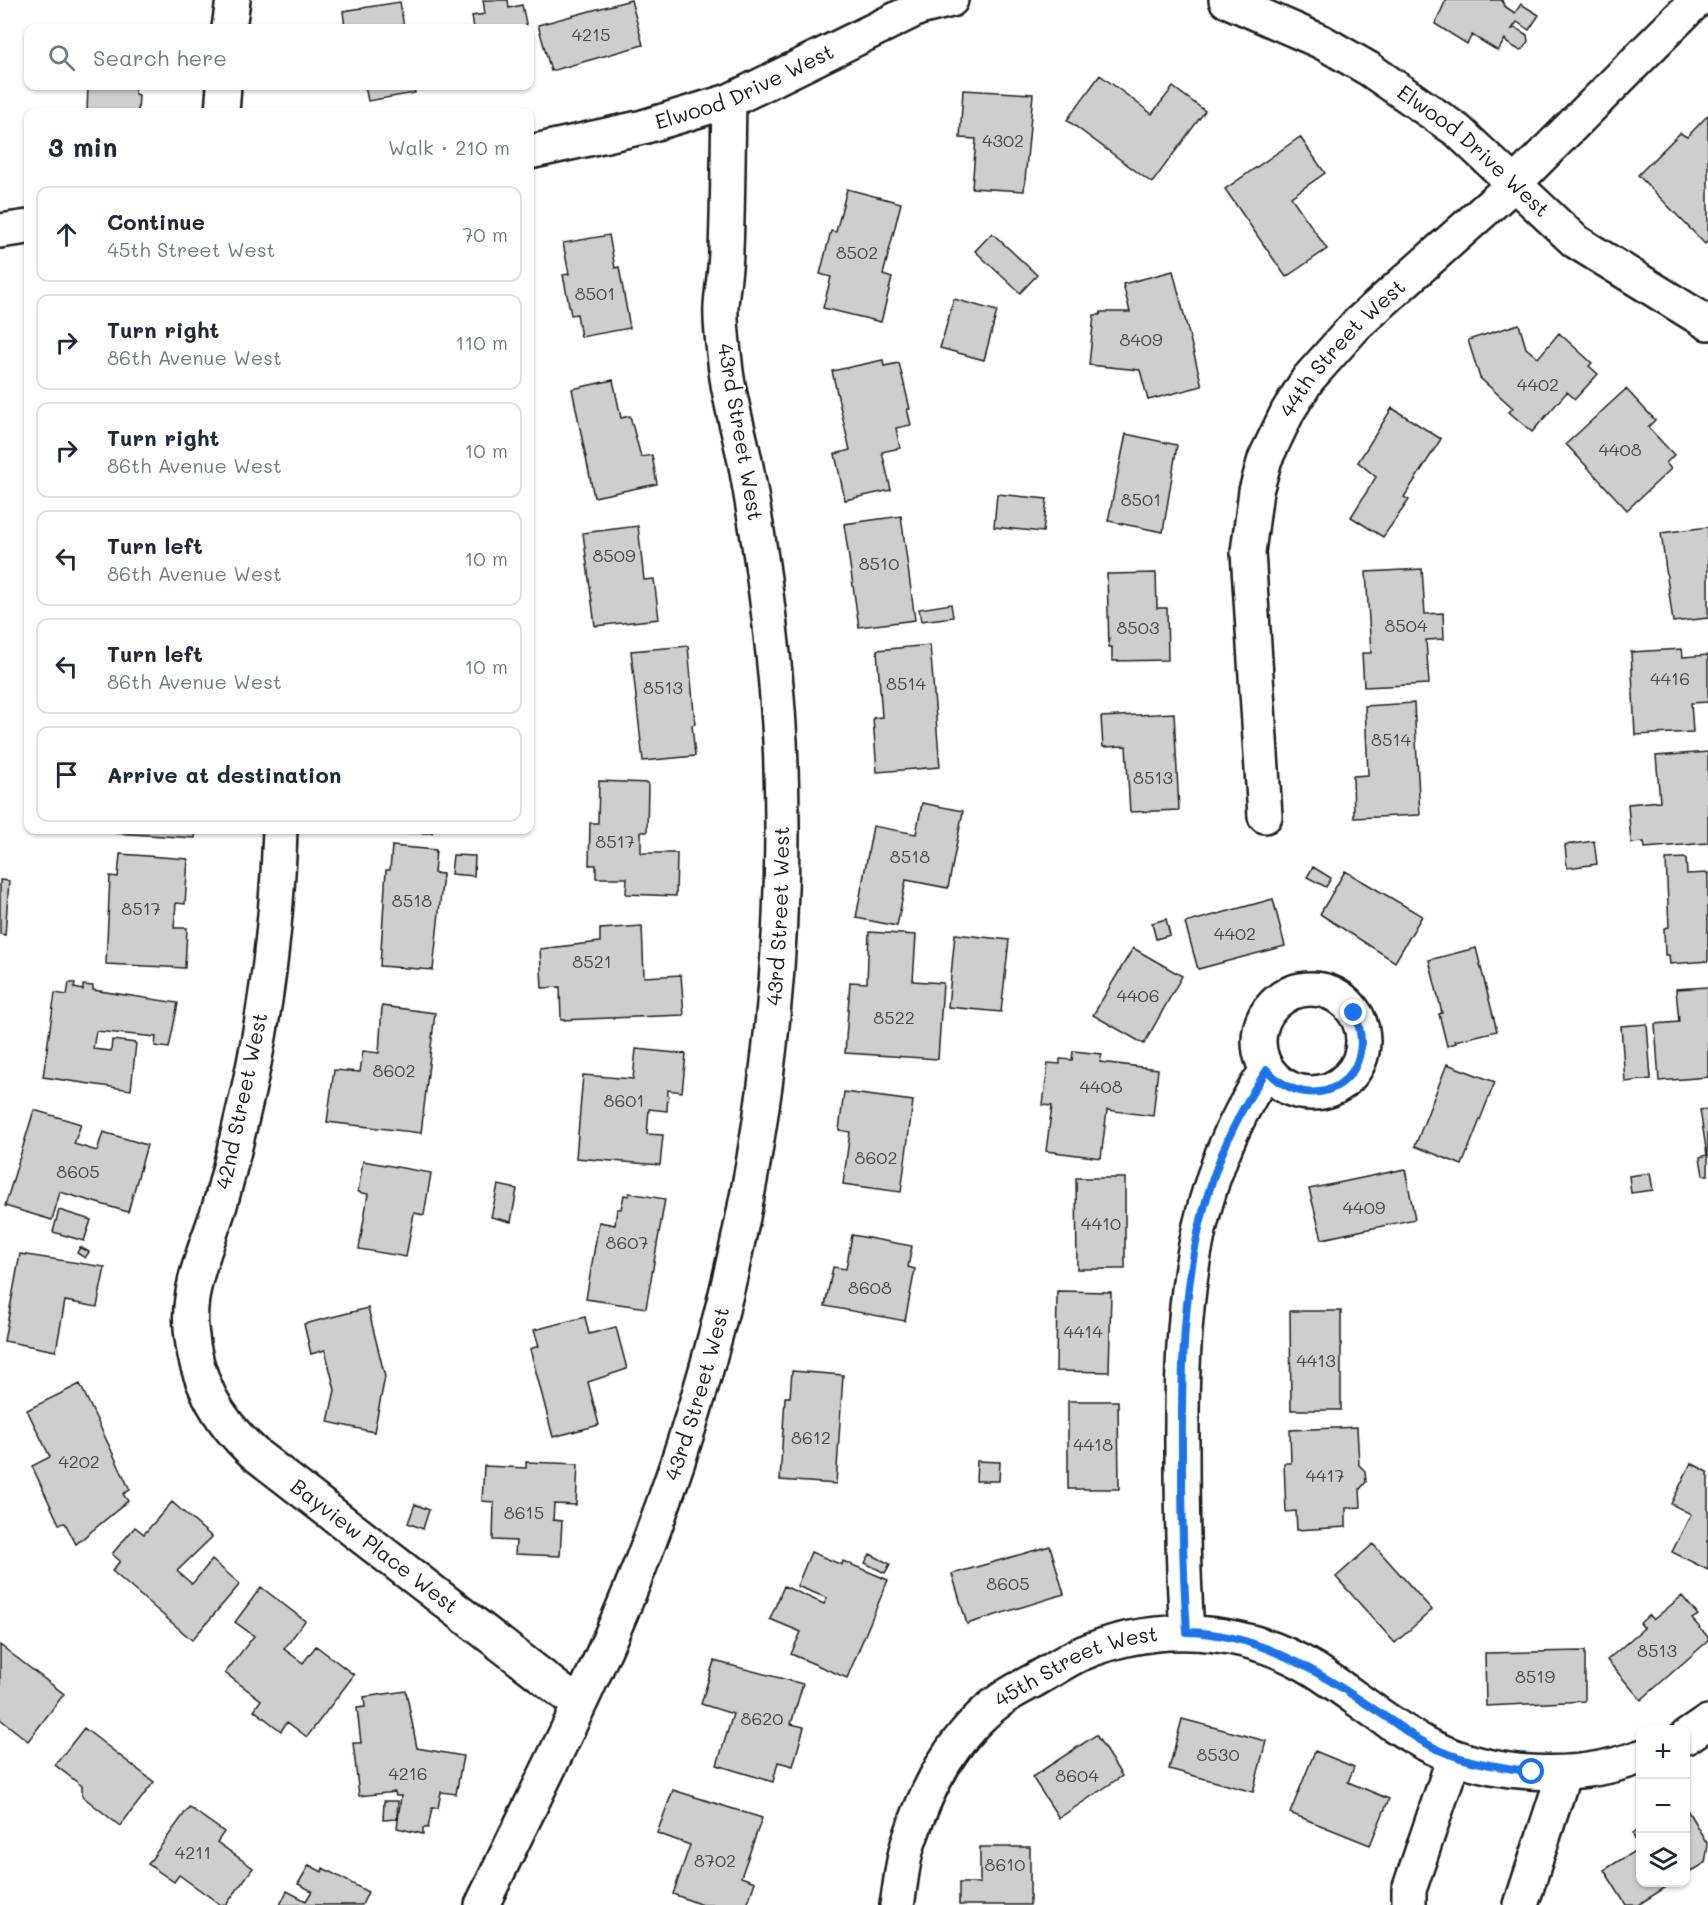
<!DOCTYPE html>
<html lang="en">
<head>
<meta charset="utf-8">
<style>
  :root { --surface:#fff; --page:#f6f6f7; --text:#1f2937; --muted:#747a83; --line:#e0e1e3 }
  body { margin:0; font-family:Mali,sans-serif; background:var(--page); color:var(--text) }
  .controls { position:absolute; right:18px; bottom:18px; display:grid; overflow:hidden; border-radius:12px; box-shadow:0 2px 4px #0004 }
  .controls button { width:54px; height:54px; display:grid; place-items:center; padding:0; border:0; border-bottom:2px solid var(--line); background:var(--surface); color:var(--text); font:30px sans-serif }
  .stop { position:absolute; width:18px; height:18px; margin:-14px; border:4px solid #1a73e8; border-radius:50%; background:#fff }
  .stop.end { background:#1a73e8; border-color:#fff; box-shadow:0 2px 6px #0008 }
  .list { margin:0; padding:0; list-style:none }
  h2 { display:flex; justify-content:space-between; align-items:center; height:78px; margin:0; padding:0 24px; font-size:26px }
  h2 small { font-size:20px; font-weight:400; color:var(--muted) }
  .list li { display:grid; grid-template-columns:39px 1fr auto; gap:18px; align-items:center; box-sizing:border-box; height:96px; margin:0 12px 12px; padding:0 12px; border:2px solid var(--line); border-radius:12px }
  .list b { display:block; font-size:22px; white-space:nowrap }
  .list p { margin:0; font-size:20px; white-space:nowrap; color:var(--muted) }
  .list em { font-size:20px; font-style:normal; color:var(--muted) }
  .icon { flex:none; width:33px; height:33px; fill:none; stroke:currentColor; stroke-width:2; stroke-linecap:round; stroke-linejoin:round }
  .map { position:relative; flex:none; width:1708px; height:1905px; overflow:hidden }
  .search { position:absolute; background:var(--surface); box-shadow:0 2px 4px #0004; left:24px; top:24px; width:510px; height:66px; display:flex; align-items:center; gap:15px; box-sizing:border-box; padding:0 21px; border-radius:12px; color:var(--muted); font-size:22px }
  .panel { position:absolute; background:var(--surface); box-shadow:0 2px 4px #0004; left:24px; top:108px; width:510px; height:726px; border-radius:12px }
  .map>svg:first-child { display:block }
  .building { fill:#cecece; stroke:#1c1c1c; stroke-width:1.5 }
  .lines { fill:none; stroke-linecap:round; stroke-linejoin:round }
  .minor-casing { stroke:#1c1c1c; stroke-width:38 }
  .minor { stroke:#fff; stroke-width:33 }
  .route { stroke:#1a73e8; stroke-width:8 }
  .labels { text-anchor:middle; stroke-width:5; stroke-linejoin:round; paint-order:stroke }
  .number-label { font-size:18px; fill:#484848 }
  .street-label { font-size:21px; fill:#1c1c1c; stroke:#fff }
</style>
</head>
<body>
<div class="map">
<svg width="1708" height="1905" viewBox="0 0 1708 1905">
  <rect width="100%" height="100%" fill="#fff"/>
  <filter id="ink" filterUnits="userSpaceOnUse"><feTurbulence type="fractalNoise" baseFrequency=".0167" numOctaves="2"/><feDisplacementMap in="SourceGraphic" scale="12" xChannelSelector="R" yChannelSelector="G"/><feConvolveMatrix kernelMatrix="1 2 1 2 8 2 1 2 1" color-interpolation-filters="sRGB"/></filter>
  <g filter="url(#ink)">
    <!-- building -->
    <path class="building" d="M 483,0 L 508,0 L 509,8 L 522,5 L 527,28 L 474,28 L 472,16 L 485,14 Z
      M 631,0 L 643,45 L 551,71 L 538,25 Z
      M 1446,0 L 1502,0 L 1504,6 L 1515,13 L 1521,4 L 1539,15 L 1529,30 L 1517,22 L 1512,29 L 1516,28 L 1527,35 L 1528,41 L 1523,49 L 1519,50 L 1507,43 L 1505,39 L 1498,51 L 1472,35 L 1467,44 L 1435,24 Z
      M 400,2 L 404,28 L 345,28 L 343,11 Z
      M 1100,75 L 1152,114 L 1173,87 L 1205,111 L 1152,183 L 1067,120 Z
      M 88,86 L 135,86 L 135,94 L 139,95 L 138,112 L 87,112 Z
      M 365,86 L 413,86 L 415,93 L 368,101 Z
      M 963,90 L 1033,94 L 1024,191 L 972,188 L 976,139 L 960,138 Z
      M 1708,115 L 1708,241 L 1705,244 L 1638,175 L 1680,133 L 1687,137 Z
      M 1300,137 L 1325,173 L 1291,197 L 1327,249 L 1286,277 L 1225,189 Z
      M 847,189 L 901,203 L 883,275 L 892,278 L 881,322 L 823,308 L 831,277 L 820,274 L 831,231 L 836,232 Z
      M 992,233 L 1037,275 L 1020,293 L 975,251 Z
      M 609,235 L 615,268 L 619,267 L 630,328 L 581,337 L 577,314 L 571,315 L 563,275 L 569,274 L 563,243 Z
      M 1173,271 L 1202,386 L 1148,400 L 1140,370 L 1089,365 L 1094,315 L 1100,315 L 1101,312 L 1130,312 L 1123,284 Z
      M 954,299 L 997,311 L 984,360 L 940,348 Z
      M 1519,324 L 1526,348 L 1538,358 L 1559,333 L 1592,363 L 1589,366 L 1598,374 L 1575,399 L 1567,392 L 1532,432 L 1509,412 L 1513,408 L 1480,378 L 1468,340 Z
      M 883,360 L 884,366 L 899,363 L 910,409 L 907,409 L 911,425 L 896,428 L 900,448 L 882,452 L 891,490 L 845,500 L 835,454 L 850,450 L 832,371 Z
      M 613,380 L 621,418 L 630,416 L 641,457 L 652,455 L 657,484 L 594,497 L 572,389 Z
      M 1626,389 L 1655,420 L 1648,427 L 1674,455 L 1666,463 L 1671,469 L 1627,510 L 1566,444 Z
      M 1392,408 L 1441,439 L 1404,497 L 1409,500 L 1383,537 L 1351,517 L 1376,477 L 1358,462 Z
      M 1126,434 L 1177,445 L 1163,532 L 1108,521 Z
      M 997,494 L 1047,499 L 1043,532 L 994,527 Z
      M 901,516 L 915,620 L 859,627 L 844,524 Z
      M 638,526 L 644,580 L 654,579 L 659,619 L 595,626 L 583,533 Z
      M 1708,527 L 1708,618 L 1673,622 L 1661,533 Z
      M 1422,569 L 1425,614 L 1443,613 L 1444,639 L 1426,640 L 1429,684 L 1364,687 L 1362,653 L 1371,653 L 1366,572 Z
      M 1156,573 L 1157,608 L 1167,608 L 1168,660 L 1112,661 L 1112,647 L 1109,647 L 1107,574 Z
      M 951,604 L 953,617 L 921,621 L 919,609 Z
      M 930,645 L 940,767 L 877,772 L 873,718 L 882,717 L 877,650 Z
      M 688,646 L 695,724 L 692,725 L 695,756 L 643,761 L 631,651 Z
      M 1682,649 L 1683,657 L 1708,655 L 1708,702 L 1691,703 L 1693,732 L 1635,735 L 1631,652 Z
      M 1414,703 L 1420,815 L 1354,818 L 1353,776 L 1368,775 L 1365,706 Z
      M 1174,713 L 1179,810 L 1130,812 L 1126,746 L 1103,747 L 1101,717 Z
      M 1708,752 L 1708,843 L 1645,848 L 1644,842 L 1631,843 L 1628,804 L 1660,801 L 1656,756 Z
      M 599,781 L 648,783 L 647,832 L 641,832 L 641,853 L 677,853 L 676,896 L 626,894 L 627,878 L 596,878 L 596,865 L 589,865 L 590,823 L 598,823 Z
      M 922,803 L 963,811 L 948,888 L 906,880 L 897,926 L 856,918 L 873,826 L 916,834 Z
      M 115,830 L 196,830 L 195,838 L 115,833 Z
      M 368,830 L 432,830 L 432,833 L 368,832 Z
      M 1594,841 L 1597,864 L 1567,868 L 1565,845 Z
      M 392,846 L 436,850 L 434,873 L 443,874 L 433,970 L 380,966 L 386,870 L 390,870 Z
      M 120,854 L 188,859 L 185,904 L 176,903 L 174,928 L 187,928 L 185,968 L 106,964 L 110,876 L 118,877 Z
      M 453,855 L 475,856 L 474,876 L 451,874 Z
      M 1686,858 L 1687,874 L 1708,873 L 1708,961 L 1670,964 L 1669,955 L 1665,955 L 1664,928 L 1669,927 L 1666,859 Z
      M 1313,867 L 1331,878 L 1326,887 L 1307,877 Z
      M 1345,871 L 1422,916 L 1395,962 L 1320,914 Z
      M 0,880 L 9,881 L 5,935 L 0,934 Z
      M 1273,899 L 1285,946 L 1198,969 L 1185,923 Z
      M 1166,919 L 1170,935 L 1156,939 L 1152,923 Z
      M 642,926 L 644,977 L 681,975 L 684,1015 L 561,1020 L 560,987 L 542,988 L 540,949 L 600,942 L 600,929 Z
      M 869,932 L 916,935 L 913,981 L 943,983 L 938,1059 L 845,1053 L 850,982 L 867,983 Z
      M 955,934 L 1009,940 L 1001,1012 L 948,1007 Z
      M 1133,948 L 1182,976 L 1144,1044 L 1093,1015 Z
      M 1476,948 L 1497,1031 L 1455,1041 L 1456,1043 L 1447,1046 L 1439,1014 L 1442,1013 L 1429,960 Z
      M 69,983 L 75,983 L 74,988 L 83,990 L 83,985 L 93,986 L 93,990 L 178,1003 L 169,1048 L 155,1046 L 156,1037 L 96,1031 L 93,1049 L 111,1051 L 112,1040 L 136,1043 L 131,1090 L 43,1077 L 55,993 L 67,995 Z
      M 1708,987 L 1708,1077 L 1659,1081 L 1655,1024 L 1679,1022 L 1676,989 Z
      M 382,1006 L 435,1013 L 421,1133 L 327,1122 L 334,1070 L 360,1072 L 363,1051 L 379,1053 Z
      M 1647,1024 L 1651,1079 L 1625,1082 L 1621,1026 Z
      M 636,1049 L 686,1054 L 682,1092 L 668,1090 L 667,1111 L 649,1109 L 647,1134 L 663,1135 L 660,1165 L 576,1158 L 583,1075 L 633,1079 Z
      M 1073,1051 L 1102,1054 L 1100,1062 L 1158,1069 L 1153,1116 L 1107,1110 L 1101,1158 L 1046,1151 L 1052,1106 L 1043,1105 L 1048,1063 L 1060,1064 L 1060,1059 L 1072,1060 Z
      M 1447,1064 L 1495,1082 L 1462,1165 L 1415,1146 Z
      M 844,1092 L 913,1101 L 901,1192 L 843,1184 L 850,1132 L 839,1130 Z
      M 1708,1109 L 1708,1175 L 1703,1175 L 1700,1157 L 1707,1155 L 1700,1110 Z
      M 34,1110 L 81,1124 L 74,1144 L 97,1151 L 103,1132 L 147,1145 L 128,1212 L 60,1192 L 52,1220 L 5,1206 Z
      M 363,1161 L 431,1173 L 424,1215 L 414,1213 L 406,1257 L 359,1249 L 368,1194 L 358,1192 Z
      M 1405,1169 L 1415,1219 L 1322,1239 L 1309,1189 Z
      M 1650,1173 L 1653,1190 L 1631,1193 L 1629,1176 Z
      M 1076,1178 L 1125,1178 L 1125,1269 L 1077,1269 Z
      M 498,1185 L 517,1189 L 511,1222 L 491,1217 Z
      M 629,1193 L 665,1199 L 646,1308 L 586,1299 L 599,1222 L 615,1225 L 617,1209 L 621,1209 L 624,1195 L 629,1196 Z
      M 59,1210 L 91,1220 L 84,1241 L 53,1232 Z
      M 852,1235 L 912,1246 L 908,1267 L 915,1269 L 905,1321 L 825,1306 L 833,1267 L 846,1269 Z
      M 80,1247 L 89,1252 L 85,1258 L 77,1253 Z
      M 20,1254 L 105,1267 L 97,1307 L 65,1301 L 56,1351 L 4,1341 Z
      M 1057,1291 L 1111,1292 L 1109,1372 L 1056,1371 Z
      M 368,1308 L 385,1377 L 374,1432 L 328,1422 L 335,1390 L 325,1350 L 311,1354 L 304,1324 Z
      M 1290,1311 L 1341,1311 L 1341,1410 L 1291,1410 Z
      M 585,1317 L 589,1334 L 616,1327 L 627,1369 L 588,1382 L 599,1425 L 553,1437 L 530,1349 L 539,1346 L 534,1330 Z
      M 792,1371 L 843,1375 L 836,1484 L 780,1480 L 785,1397 L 790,1397 Z
      M 80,1384 L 130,1490 L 123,1494 L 128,1501 L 76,1544 L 65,1523 L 59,1524 L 32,1466 L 50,1457 L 27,1410 Z
      M 1068,1401 L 1118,1401 L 1119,1489 L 1068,1489 Z
      M 1357,1427 L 1359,1465 L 1365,1471 L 1366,1482 L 1360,1489 L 1361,1507 L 1346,1508 L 1346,1527 L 1297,1530 L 1296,1511 L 1286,1512 L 1284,1463 L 1291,1463 L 1290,1430 Z
      M 977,1461 L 1000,1462 L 999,1481 L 976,1481 Z
      M 526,1462 L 578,1464 L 576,1505 L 554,1504 L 553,1520 L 562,1521 L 560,1556 L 515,1554 L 516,1541 L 493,1540 L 494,1502 L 482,1501 L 484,1466 L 526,1468 Z
      M 1691,1463 L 1708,1472 L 1708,1570 L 1672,1552 L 1691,1514 L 1671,1504 Z
      M 172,1502 L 212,1537 L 177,1571 L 192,1584 L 212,1560 L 240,1584 L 192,1640 L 112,1571 L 120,1561 L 112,1554 L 135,1527 L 144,1534 Z
      M 415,1504 L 429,1510 L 423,1529 L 408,1523 Z
      M 1373,1544 L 1432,1610 L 1395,1643 L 1336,1577 Z
      M 1050,1546 L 1064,1594 L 967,1624 L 952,1574 Z
      M 811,1552 L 842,1565 L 843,1561 L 888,1580 L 847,1678 L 791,1654 L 801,1632 L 770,1619 L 784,1586 L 824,1604 L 827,1598 L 797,1586 Z
      M 870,1554 L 890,1564 L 885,1573 L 865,1563 Z
      M 261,1587 L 305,1621 L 284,1649 L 303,1663 L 316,1646 L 354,1675 L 307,1737 L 287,1722 L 281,1731 L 254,1710 L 261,1700 L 225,1673 L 254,1636 L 235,1622 Z
      M 1682,1596 L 1698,1615 L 1692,1619 L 1708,1637 L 1708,1641 L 1641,1700 L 1607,1660 L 1644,1628 L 1640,1623 L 1649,1615 L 1653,1620 Z
      M 0,1645 L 64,1694 L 28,1741 L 0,1719 Z
      M 1585,1651 L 1585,1701 L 1486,1706 L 1485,1653 Z
      M 714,1661 L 803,1684 L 791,1724 L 804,1727 L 793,1766 L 778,1762 L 773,1782 L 717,1765 L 733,1714 L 701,1704 Z
      M 406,1691 L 417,1748 L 463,1756 L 456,1794 L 441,1792 L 438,1808 L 432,1808 L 428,1828 L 423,1828 L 423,1834 L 397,1828 L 401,1796 L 396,1796 L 395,1792 L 359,1796 L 353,1743 L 361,1743 L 357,1708 L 365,1707 L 364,1697 Z
      M 1182,1719 L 1266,1741 L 1253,1792 L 1169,1769 Z
      M 84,1728 L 154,1782 L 120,1826 L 82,1796 L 82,1786 L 55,1765 Z
      M 1096,1735 L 1122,1776 L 1059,1818 L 1032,1777 Z
      M 1315,1751 L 1354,1767 L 1348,1782 L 1389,1799 L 1370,1845 L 1290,1813 Z
      M 673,1790 L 762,1818 L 741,1877 L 755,1882 L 747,1905 L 702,1905 L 673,1894 L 690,1845 L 657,1833 Z
      M 384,1801 L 398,1801 L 397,1819 L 383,1820 Z
      M 189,1807 L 224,1832 L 217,1842 L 253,1868 L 226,1905 L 221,1905 L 179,1875 L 174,1882 L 148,1864 Z
      M 1686,1808 L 1708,1845 L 1705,1863 L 1686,1875 Z
      M 1640,1829 L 1640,1882 L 1674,1882 L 1638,1905 L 1626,1905 L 1604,1870 L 1638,1849 L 1633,1834 Z
      M 980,1847 L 1030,1847 L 1030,1905 L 959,1905 L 959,1883 L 980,1883 Z
      M 309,1865 L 322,1872 L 323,1868 L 368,1892 L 362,1905 L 280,1905 L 287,1891 L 306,1901 L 312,1891 L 298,1884 Z"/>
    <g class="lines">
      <defs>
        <g id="minor">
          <path id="s1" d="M 1226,0 L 1322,42 L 1369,69 L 1458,131 L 1575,241 L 1708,323"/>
          <path d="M 229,28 L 233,0"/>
          <path d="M 222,112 L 224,86"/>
          <path id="s2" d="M 530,152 L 643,127 L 729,101 L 919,8 L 951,0"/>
          <path d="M 0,231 L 28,227"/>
          <path id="s3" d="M 1265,816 L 1248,552 L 1256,491 L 1265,459 L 1288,411 L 1308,379 L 1356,325 L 1513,185 L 1697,0"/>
          <path id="s4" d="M 280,830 C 277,925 265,1024 242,1117 C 235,1147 228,1176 220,1205 C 208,1243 187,1288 191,1328 C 195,1380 217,1420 255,1454 L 578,1704"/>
          <circle cx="1311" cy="1041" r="52"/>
          <path d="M 1187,1632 C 1183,1571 1182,1511 1182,1450 C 1181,1316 1188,1184 1267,1070"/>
          <path d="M 1686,1737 L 1708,1722"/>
          <path id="s5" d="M 482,1905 C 535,1794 595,1681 640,1566 C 743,1303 793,1024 780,741 C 775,651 763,561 747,472 C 741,436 728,399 725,362 C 723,344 720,324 721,306 C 722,288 726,269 726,250 C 728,200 728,150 729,101"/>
          <path id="s6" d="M 897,1905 C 901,1884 902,1861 909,1841 C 927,1787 954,1733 1002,1699 C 1013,1691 1026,1685 1038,1678 C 1051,1671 1065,1661 1078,1655 C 1155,1621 1244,1626 1315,1670 C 1354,1695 1391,1727 1432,1747 C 1494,1777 1575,1781 1640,1757"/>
          <path d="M 1409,1905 L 1409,1890 L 1454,1757"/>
          <path d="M 1521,1905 L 1564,1773"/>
        </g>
      </defs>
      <!-- minor casing -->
      <use href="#minor" class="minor-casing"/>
      <!-- minor -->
      <use href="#minor" class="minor"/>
    </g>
  </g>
  <g class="lines" filter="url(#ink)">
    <!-- route -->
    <path class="route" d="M 1354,1013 C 1383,1076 1314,1122 1267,1070 C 1186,1186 1181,1318 1182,1454 C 1182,1514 1183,1573 1187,1632 C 1266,1634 1325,1677 1389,1719 C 1402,1728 1416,1739 1431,1746 C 1463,1763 1497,1766 1532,1772"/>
  </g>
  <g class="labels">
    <!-- number labels -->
    <g class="number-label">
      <text x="591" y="41">4215</text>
      <text x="1003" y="147">4302</text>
      <text x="857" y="259">8502</text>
      <text x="595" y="300">8501</text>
      <text x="1141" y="346">8409</text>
      <text x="1538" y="391">4402</text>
      <text x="1620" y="456">4408</text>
      <text x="1141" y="506">8501</text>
      <text x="614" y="562">8509</text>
      <text x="879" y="570">8510</text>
      <text x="1406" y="632">8504</text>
      <text x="1138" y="634">8503</text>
      <text x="1670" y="685">4416</text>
      <text x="906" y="690">8514</text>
      <text x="663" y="694">8513</text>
      <text x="1391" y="746">8514</text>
      <text x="1153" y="784">8513</text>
      <text x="615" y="848">8517</text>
      <text x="910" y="863">8518</text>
      <text x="412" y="907">8518</text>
      <text x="141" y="915">8517</text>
      <text x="1235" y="940">4402</text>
      <text x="592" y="968">8521</text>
      <text x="1138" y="1002">4406</text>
      <text x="894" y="1024">8522</text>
      <text x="394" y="1077">8602</text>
      <text x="1101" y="1093">4408</text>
      <text x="624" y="1107">8601</text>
      <text x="876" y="1164">8602</text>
      <text x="78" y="1178">8605</text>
      <text x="1364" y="1214">4409</text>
      <text x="1101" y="1230">4410</text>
      <text x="627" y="1249">8607</text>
      <text x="870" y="1294">8608</text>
      <text x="1083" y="1338">4414</text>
      <text x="1316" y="1367">4413</text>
      <text x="811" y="1444">8612</text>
      <text x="1093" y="1451">4418</text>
      <text x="79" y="1468">4202</text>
      <text x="1325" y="1482">4417</text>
      <text x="524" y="1519">8615</text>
      <text x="1008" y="1590">8605</text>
      <text x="1657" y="1657">8513</text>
      <text x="1535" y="1683">8519</text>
      <text x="762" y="1725">8620</text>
      <text x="1218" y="1761">8530</text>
      <text x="408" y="1780">4216</text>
      <text x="1077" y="1782">8604</text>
      <text x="193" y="1859">4211</text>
      <text x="715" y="1867">8702</text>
      <text x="1005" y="1871">8610</text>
    </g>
    <!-- street labels -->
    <g class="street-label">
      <text dy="7" stroke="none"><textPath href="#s2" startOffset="225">Elwood Drive West</textPath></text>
      <text dy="7" stroke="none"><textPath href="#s1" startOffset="292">Elwood Drive West</textPath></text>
      <text dy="7" stroke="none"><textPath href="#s3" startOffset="496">44th Street West</textPath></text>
      <text transform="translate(740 432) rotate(80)" y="7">43rd Street West</text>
      <text dy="7" stroke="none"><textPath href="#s5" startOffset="1042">43rd Street West</textPath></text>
      <text transform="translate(242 1101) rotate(-78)" y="7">42nd Street West</text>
      <text dy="7" stroke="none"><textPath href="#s5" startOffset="556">43rd Street West</textPath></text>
      <text dy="7" stroke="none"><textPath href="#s4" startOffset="804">Bayview Place West</textPath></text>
      <text dy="7" stroke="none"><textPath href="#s6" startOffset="320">45th Street West</textPath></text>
    </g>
  </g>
</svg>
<div class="controls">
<button>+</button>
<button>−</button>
<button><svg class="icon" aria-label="layers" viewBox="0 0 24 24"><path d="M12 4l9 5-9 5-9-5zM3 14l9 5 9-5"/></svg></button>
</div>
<div class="stop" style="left:1532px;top:1772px"></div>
<div class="stop end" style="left:1354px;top:1013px"></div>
<div class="search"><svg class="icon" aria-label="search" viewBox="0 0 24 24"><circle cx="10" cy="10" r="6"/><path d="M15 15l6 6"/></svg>Search here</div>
<section class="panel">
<h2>3 min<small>Walk · 210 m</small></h2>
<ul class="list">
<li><svg class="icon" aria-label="ahead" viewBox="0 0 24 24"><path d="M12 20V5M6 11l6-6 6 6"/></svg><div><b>Continue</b><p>45th Street West</p></div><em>70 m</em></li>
<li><svg class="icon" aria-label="right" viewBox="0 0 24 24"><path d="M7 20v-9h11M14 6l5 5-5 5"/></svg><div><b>Turn right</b><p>86th Avenue West</p></div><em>110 m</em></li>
<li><svg class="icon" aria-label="right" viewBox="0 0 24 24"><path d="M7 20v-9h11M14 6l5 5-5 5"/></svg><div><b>Turn right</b><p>86th Avenue West</p></div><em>10 m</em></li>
<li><svg class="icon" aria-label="left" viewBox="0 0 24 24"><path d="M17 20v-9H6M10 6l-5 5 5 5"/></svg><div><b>Turn left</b><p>86th Avenue West</p></div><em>10 m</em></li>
<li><svg class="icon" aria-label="left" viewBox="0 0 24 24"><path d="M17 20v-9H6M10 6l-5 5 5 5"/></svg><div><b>Turn left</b><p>86th Avenue West</p></div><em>10 m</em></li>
<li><svg class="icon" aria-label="arrive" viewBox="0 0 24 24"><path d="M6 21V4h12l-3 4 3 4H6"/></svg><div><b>Arrive at destination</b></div></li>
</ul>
</section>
</div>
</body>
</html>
